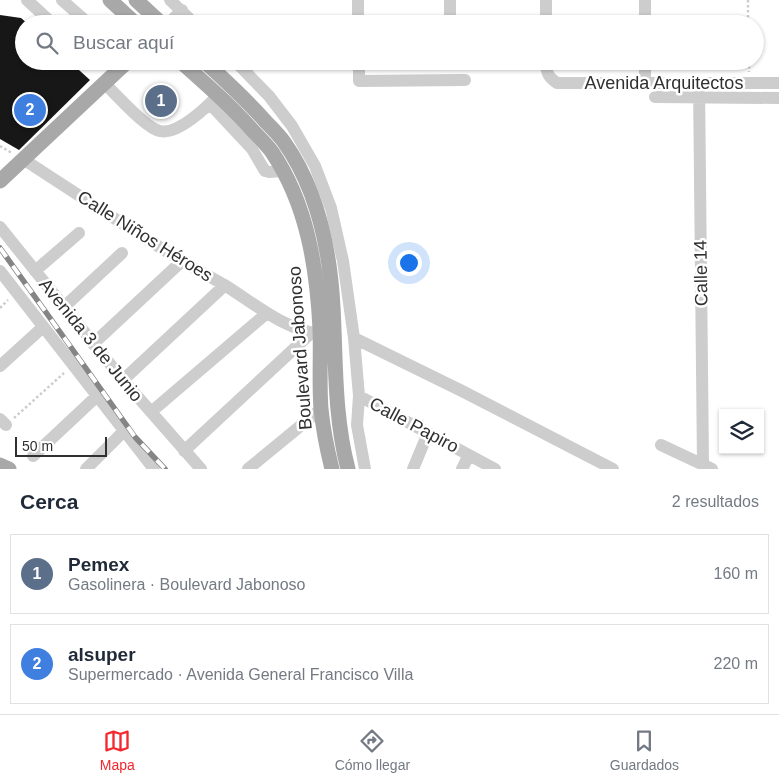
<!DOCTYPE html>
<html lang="es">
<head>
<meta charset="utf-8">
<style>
  :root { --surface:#fff; --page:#f2f2f3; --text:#1f2937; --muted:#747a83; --line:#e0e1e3; --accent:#f3272e }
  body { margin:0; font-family:Arial,sans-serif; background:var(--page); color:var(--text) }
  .controls { position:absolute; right:15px; bottom:15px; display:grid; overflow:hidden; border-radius:0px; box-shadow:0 1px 4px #0004 }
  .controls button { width:45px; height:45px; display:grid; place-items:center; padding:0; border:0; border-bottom:1px solid var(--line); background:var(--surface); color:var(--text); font:25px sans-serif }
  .scale { position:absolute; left:15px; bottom:12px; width:92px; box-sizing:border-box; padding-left:5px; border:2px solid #303030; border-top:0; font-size:14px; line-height:18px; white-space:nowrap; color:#303030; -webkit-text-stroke:4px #fff; paint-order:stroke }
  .you { position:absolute; left:408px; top:262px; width:18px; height:18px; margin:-12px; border:4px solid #fff; border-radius:50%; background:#1a73e8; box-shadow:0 0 0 8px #1a73e833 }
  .badge { display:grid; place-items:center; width:32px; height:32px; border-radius:50%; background:var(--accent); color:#fff; font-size:16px; font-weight:700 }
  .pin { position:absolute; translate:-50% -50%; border:2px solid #fff; box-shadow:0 1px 5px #0006 }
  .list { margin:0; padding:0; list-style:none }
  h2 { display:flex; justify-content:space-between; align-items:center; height:65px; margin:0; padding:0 20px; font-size:21px }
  h2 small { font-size:16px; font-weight:400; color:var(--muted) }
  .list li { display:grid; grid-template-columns:32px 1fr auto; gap:15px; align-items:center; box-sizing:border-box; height:80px; margin:0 10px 10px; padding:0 10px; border:1px solid var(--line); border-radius:0px }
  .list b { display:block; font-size:19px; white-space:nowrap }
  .list p { margin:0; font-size:16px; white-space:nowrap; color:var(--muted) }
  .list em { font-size:16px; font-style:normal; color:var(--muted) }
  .icon { flex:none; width:28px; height:28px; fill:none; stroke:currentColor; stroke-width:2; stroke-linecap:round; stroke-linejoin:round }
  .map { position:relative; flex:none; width:779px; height:469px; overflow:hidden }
  .search { position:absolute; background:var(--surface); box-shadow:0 1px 4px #0004; left:15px; right:15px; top:15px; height:55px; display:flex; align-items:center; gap:12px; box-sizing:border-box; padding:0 18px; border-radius:28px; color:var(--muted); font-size:19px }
  .sheet { height:245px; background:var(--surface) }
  nav { display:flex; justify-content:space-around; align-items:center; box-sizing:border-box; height:70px; border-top:1px solid var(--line); background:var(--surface); font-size:14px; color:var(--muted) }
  nav a { display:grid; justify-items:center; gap:2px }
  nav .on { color:var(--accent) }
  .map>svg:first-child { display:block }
  .building { fill:#171717 }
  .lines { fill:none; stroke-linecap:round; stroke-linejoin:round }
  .path { stroke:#cdcdcd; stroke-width:2.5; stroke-dasharray:2.5 2.5; stroke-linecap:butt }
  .minor { stroke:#cdcdcd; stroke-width:12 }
  .major { stroke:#a8a8a8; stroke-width:15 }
  .rail-casing { stroke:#858585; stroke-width:5.5 }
  .rail { stroke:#fff; stroke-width:4; stroke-dasharray:11; stroke-linecap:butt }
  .labels { text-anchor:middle; stroke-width:5; stroke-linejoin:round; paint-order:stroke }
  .street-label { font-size:18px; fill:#303030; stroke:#fff }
</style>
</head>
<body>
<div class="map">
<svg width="779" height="469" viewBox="0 0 779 469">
  <rect width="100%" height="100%" fill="#fff"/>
  <!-- building -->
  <path class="building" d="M 0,15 L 21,18 L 28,24 L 24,24 L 24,61 L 69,61 L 90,80 L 19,150 L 0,139 Z"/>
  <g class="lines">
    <!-- path -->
    <path class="path" d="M 748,0 L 748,24
      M 749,61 L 749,72
      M 0,146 L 12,153
      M 0,308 L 8,300
      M 14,418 L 64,373"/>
    <!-- minor -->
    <path class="minor" d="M 27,0 L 53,24
      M 62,0 L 89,24
      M 170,0 L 195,24
      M 358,0 L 358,24
      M 450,0 L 450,24
      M 645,0 L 645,24
      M 168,24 L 182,10
      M 546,24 L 546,0
      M 235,61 L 269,96 L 292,126 L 315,166 L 331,208 L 343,261 L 354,338 L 359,396 L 357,425 L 365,469
      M 359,61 L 359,81 L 465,80
      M 546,61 C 546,72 548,77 557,83 L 779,83
      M 645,61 L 645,82
      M 104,83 C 116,94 146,129 160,131 C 178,135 207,107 218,95
      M 699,83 L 703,464
      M 655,97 L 779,98
      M 210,104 L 252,149 L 265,171 L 269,172 L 283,171
      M 23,159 C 75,193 127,227 180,260 C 195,269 211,277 226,286 C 255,304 285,330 320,334
      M 0,227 L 123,380 L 201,469
      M 0,271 L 154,469
      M 35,271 L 79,233
      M 64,307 L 122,253
      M 354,338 L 462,391 L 613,469
      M 93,344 L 182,261
      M 0,366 L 43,327
      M 123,380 L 225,285
      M 359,396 L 495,469
      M 151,412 L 267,313
      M 0,419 L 6,425
      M 661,445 L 712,469
      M 184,451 L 311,333
      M 33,456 L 97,396
      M 86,469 L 125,430
      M 248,469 L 321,409
      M 413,469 L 428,433
      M 462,469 L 469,455"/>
    <!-- major -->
    <path class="major" d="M 110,0 L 136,24
      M 136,0 L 162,24
      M 180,61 C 206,84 231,106 254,132 C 260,138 267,145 272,152 C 307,204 317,267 320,329 C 321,356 319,383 321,409 C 323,429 327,449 332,469
      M 204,61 C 226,81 247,100 266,122 C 272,128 279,135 284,142 C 318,190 330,249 333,307 C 336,361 334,416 348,469
      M 0,181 L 128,61
      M 0,465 L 9,469"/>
    <defs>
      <path id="rail" d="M 0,248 L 135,437 L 165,469"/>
    </defs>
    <!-- rail casing -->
    <use href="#rail" class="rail-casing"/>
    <!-- rail -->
    <use href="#rail" class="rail"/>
  </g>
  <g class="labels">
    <!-- street labels -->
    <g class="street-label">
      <text x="664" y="89">Avenida Arquitectos</text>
      <text transform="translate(145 236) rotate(32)" y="6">Calle Niños Héroes</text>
      <text transform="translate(701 273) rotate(-91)" y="6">Calle 14</text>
      <text transform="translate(91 340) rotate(51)" y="6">Avenida 3 de Junio</text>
      <text transform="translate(300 348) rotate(-94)" y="6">Boulevard Jabonoso</text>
      <text transform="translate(414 425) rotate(28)" y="6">Calle Papiro</text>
    </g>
  </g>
</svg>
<div class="controls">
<button><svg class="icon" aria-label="layers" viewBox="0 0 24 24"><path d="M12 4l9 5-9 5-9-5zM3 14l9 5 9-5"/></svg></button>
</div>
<div class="scale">50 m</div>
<div class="you"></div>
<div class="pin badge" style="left:161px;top:101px;background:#5c6f8a">1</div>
<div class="pin badge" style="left:30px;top:110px;background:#3f7fe0">2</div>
<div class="search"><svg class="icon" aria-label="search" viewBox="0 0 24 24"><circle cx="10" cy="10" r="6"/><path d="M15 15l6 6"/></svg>Buscar aquí</div>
</div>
<section class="sheet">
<h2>Cerca<small>2 resultados</small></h2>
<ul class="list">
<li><span class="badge" style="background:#5c6f8a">1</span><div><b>Pemex</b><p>Gasolinera · Boulevard Jabonoso</p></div><em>160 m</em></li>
<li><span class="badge" style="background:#3f7fe0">2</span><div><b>alsuper</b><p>Supermercado · Avenida General Francisco Villa</p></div><em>220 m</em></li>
</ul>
</section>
<nav>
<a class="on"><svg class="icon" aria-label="map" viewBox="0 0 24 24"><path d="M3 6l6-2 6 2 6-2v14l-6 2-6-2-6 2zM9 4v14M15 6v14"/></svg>Mapa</a>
<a><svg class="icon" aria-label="directions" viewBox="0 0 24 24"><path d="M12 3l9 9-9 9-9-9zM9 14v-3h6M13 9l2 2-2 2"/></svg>Cómo llegar</a>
<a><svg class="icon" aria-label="saved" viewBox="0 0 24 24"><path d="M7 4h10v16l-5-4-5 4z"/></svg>Guardados</a>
</nav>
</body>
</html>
